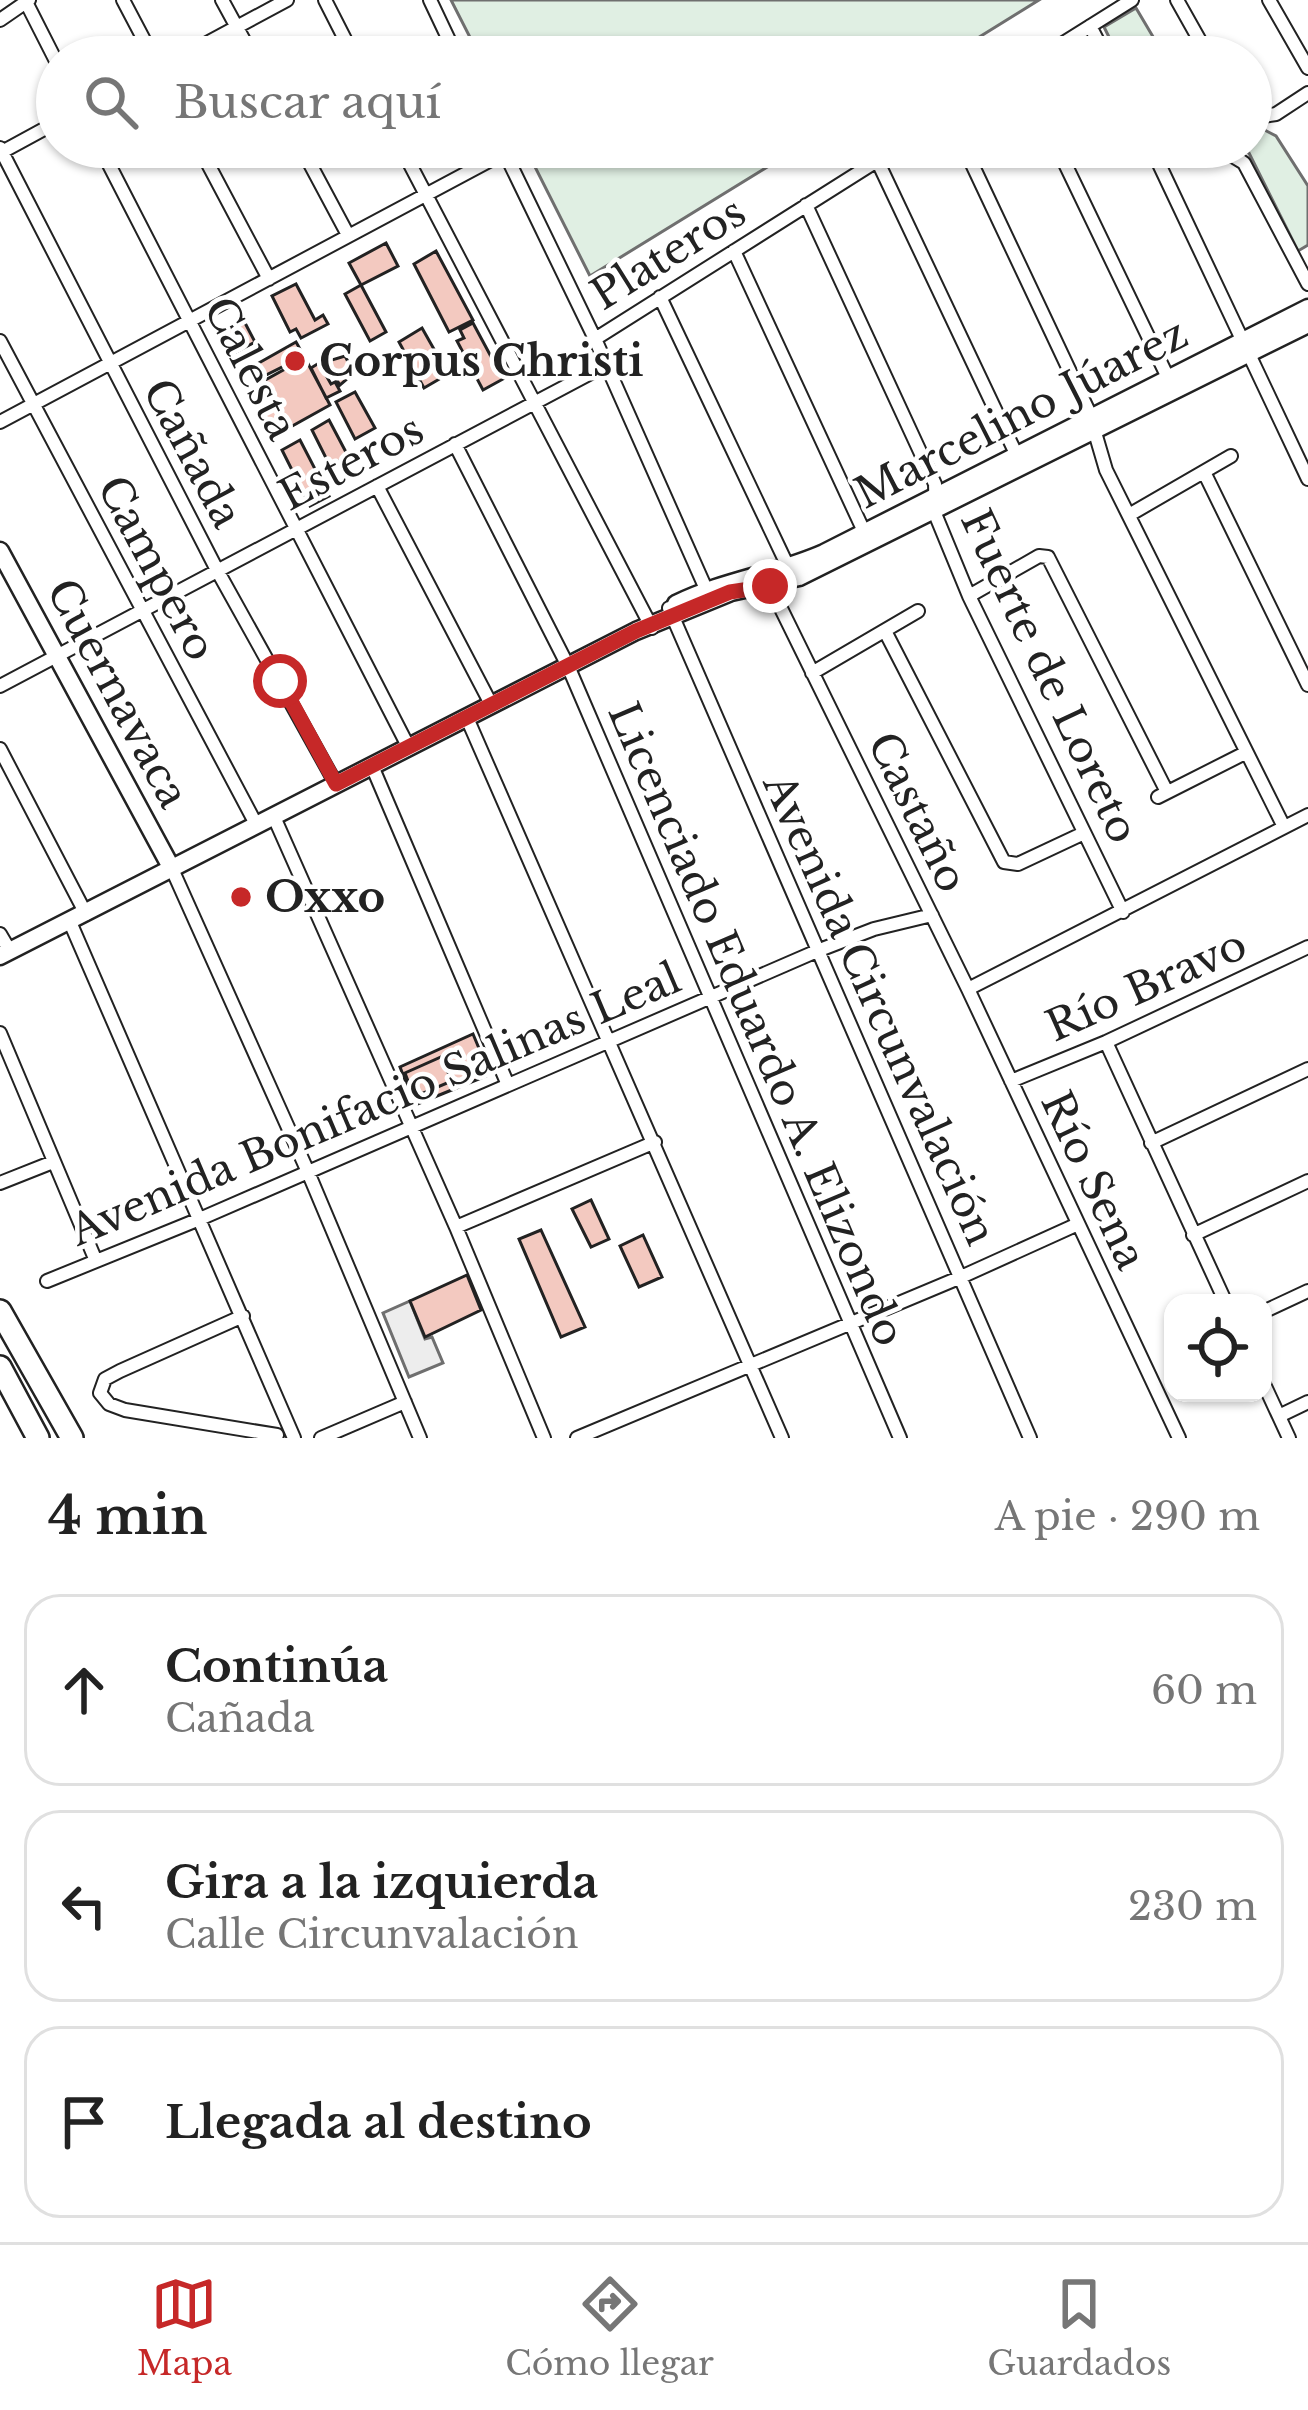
<!DOCTYPE html>
<html lang="es">
<head>
<meta charset="utf-8">
<style>
  :root { --surface:#fff; --page:#f2f2f2; --text:#222; --muted:#767676; --line:#e0e0e0; --accent:#c62828 }
  body { margin:0; font-family:"Libre Baskerville",serif; background:var(--page); color:var(--text) }
  .controls { position:absolute; right:36px; bottom:36px; display:grid; overflow:hidden; border-radius:24px; box-shadow:0 3px 9px #0004 }
  .controls button { width:108px; height:108px; display:grid; place-items:center; padding:0; border:0; border-bottom:3px solid var(--line); background:var(--surface); color:var(--text); font:60px sans-serif }
  .stop { position:absolute; width:36px; height:36px; margin:-27px; border:9px solid #c62828; border-radius:50%; background:#fff }
  .stop.end { background:#c62828; border-color:#fff; box-shadow:0 3px 12px #0008 }
  .list { margin:0; padding:0; list-style:none }
  h2 { display:flex; justify-content:space-between; align-items:center; height:156px; margin:0; padding:0 48px; font-size:51px }
  h2 small { font-size:39px; font-weight:400; color:var(--muted) }
  .list li { display:grid; grid-template-columns:78px 1fr auto; gap:36px; align-items:center; box-sizing:border-box; height:192px; margin:0 24px 24px; padding:0 24px; border:3px solid var(--line); border-radius:36px }
  .list b { display:block; font-size:45px; white-space:nowrap }
  .list p { margin:0; font-size:39px; white-space:nowrap; color:var(--muted) }
  .list em { font-size:39px; font-style:normal; color:var(--muted) }
  .icon { flex:none; width:66px; height:66px; fill:none; stroke:currentColor; stroke-width:2; stroke-linecap:round; stroke-linejoin:round }
  .map { position:relative; flex:none; width:1308px; height:1438px; overflow:hidden }
  .search { position:absolute; background:var(--surface); box-shadow:0 3px 9px #0004; left:36px; right:36px; top:36px; height:132px; display:flex; align-items:center; gap:30px; box-sizing:border-box; padding:0 42px; border-radius:66px; color:var(--muted); font-size:45px }
  .sheet { height:804px; background:var(--surface) }
  nav { display:flex; justify-content:space-around; align-items:center; box-sizing:border-box; height:168px; border-top:3px solid var(--line); background:var(--surface); font-size:33px; color:var(--muted) }
  nav a { display:grid; justify-items:center; gap:6px }
  nav .on { color:var(--accent) }
  .map>svg:first-child { display:block }
  .green { fill:#e0efe3; stroke:#6f6f6f; stroke-width:3 }
  .parking { fill:#ededed; stroke:#6f6f6f; stroke-width:3 }
  .building { fill:#f3c9c0; stroke:#222; stroke-width:3 }
  .lines { fill:none; stroke-linecap:round; stroke-linejoin:round }
  .minor-casing { stroke:#222; stroke-width:16 }
  .tertiary-casing { stroke:#222; stroke-width:21 }
  .trunk-casing { stroke:#222; stroke-width:26 }
  .minor { stroke:#fff; stroke-width:12 }
  .tertiary { stroke:#fff; stroke-width:16 }
  .trunk { stroke:#fff; stroke-width:21 }
  .route { stroke:#c62828; stroke-width:15 }
  .poi-dot { fill:#c62828; stroke:#fff; stroke-width:4.5 }
  .labels { text-anchor:middle; stroke-width:9; stroke-linejoin:round; paint-order:stroke }
  .street-label { font-size:42px; fill:#222; stroke:#fff }
  .poi-label { font-size:42px; font-weight:bold; fill:#222; stroke:#fff; text-anchor:start }
</style>
</head>
<body>
<div class="map">
<svg width="1308" height="1438" viewBox="0 0 1308 1438">
  <rect width="100%" height="100%" fill="#fff"/>
  <!-- green -->
  <path class="green" d="M 451,0 L 1039,0 L 947,57 L 480,57 Z
    M 1136,8 L 1165,57 L 1119,57 L 1104,27 Z
    M 1251,123 L 1276,136 L 1308,186 L 1308,245 L 1298,251 L 1249,153 L 1231,147 L 1251,147 Z
    M 525,147 L 800,147 L 590,276 Z"/>
  <!-- parking -->
  <path class="parking" d="M 410,1301 L 425,1339 L 432,1337 L 443,1363 L 409,1377 L 383,1313 Z"/>
  <!-- building -->
  <path class="building" d="M 386,243 L 398,266 L 361,285 L 349,263 Z
    M 436,251 L 473,320 L 449,332 L 414,264 Z
    M 296,284 L 315,320 L 323,315 L 328,324 L 301,338 L 296,329 L 290,332 L 272,296 Z
    M 361,285 L 386,332 L 370,341 L 345,294 Z
    M 244,321 L 255,342 L 236,352 L 224,331 Z
    M 473,323 L 503,379 L 483,390 L 457,341 L 464,338 L 460,330 Z
    M 422,328 L 448,374 L 424,388 L 399,342 Z
    M 296,342 L 304,356 L 264,376 L 257,364 Z
    M 345,356 L 354,373 L 340,385 L 325,362 Z
    M 305,358 L 330,405 L 285,430 L 264,418 L 257,404 L 260,383 Z
    M 319,363 L 331,384 L 335,382 L 340,391 L 326,398 L 311,368 Z
    M 355,392 L 375,428 L 355,439 L 336,402 Z
    M 329,420 L 348,456 L 330,466 L 312,430 Z
    M 300,440 L 329,496 L 310,506 L 282,450 Z
    M 473,1034 L 488,1070 L 486,1076 L 415,1105 L 400,1067 Z
    M 441,1057 L 452,1081 L 414,1097 L 405,1073 Z
    M 591,1200 L 609,1239 L 591,1247 L 572,1209 Z
    M 541,1230 L 585,1327 L 561,1337 L 519,1239 Z
    M 643,1235 L 662,1277 L 639,1287 L 620,1246 Z
    M 467,1275 L 481,1310 L 425,1337 L 410,1301 Z"/>
  <g class="lines">
    <defs>
      <path id="minor" d="M 123,0 L 153,57
        M 222,0 L 253,57
        M 325,0 L 354,57
        M 430,0 L 457,57
        M 1177,0 L 1209,57
        M 1269,0 L 1308,68
        M 26,2 L 57,63
        M 0,20 L 29,0
        M 1090,26 L 1106,57
        M 181,57 L 287,0
        M 1041,57 L 1132,0
        M 1251,118 L 1276,114 L 1308,93
        M 100,147 L 409,748
        M 199,147 L 269,279
        M 301,147 L 348,235
        M 401,147 L 652,628
        M 964,147 L 1089,412 L 1106,470 L 1284,827
        M 1057,147 L 1171,384
        M 1151,147 L 1308,479
        M 0,148 L 217,570 L 336,784
        M 503,149 L 595,339 L 706,589
        M 0,153 L 57,122
        M 877,160 L 1018,458
        M 1158,161 C 1188,148 1215,142 1244,163 L 1308,284
        M 806,205 L 935,484 L 936,516 L 969,596 L 1123,912
        M 734,251 L 867,538
        M 660,297 L 791,573
        M 595,339 L 899,147
        M 0,341 L 257,826
        M 0,422 L 504,153
        M 455,444 L 568,666 L 900,1438
        M 1204,472 L 1308,685
        M 377,486 L 492,706
        M 1129,515 L 1231,456
        M 767,580 L 968,989 L 1179,1438
        M 969,596 L 1039,556 L 1048,557 L 1167,792
        M 669,608 L 1030,1438
        M 885,631 L 1004,862 L 1018,864 L 1084,833
        M 812,673 L 918,611
        M 0,686 L 606,365
        M 467,718 L 782,1438
        M 0,749 L 86,914
        M 372,766 L 508,1085
        M 1158,797 L 1245,753
        M 274,817 L 456,1227 L 544,1438
        M 172,869 L 308,1172 L 420,1438
        M 70,922 L 294,1438
        M 0,934 L 10,951
        M 968,989 L 1308,815
        M 0,1033 L 96,1261
        M 1106,1042 L 1226,1303
        M 1011,1081 L 1106,1042 L 1308,947
        M 1151,1143 L 1308,1069
        M 0,1183 L 53,1162
        M 456,1227 L 655,1142
        M 1193,1235 L 1308,1181
        M 47,1281 L 202,1218 L 817,951 L 874,929 L 932,915
        M 1263,1312 L 1308,1291
        M 243,1316 L 120,1371 L 105,1379 L 100,1393 L 109,1404 L 125,1410 L 277,1435
        M 1263,1382 L 1289,1438
        M 1279,1416 L 1308,1402
        M 321,1438 L 405,1402
        M 577,1438 L 961,1277 L 1078,1224"/>
      <path id="tertiary" d="M 0,551 L 172,869
        M 676,604 C 725,580 774,575 824,553 L 1308,308
        M 0,956 L 636,631 L 731,592 L 799,577 L 1308,324"/>
      <path id="trunk" d="M 0,1311 L 72,1438
        M 0,1367 L 38,1438"/>
    </defs>
    <!-- minor casing -->
    <use href="#minor" class="minor-casing"/>
    <!-- tertiary casing -->
    <use href="#tertiary" class="tertiary-casing"/>
    <!-- trunk casing -->
    <use href="#trunk" class="trunk-casing"/>
    <!-- minor -->
    <use href="#minor" class="minor"/>
    <!-- tertiary -->
    <use href="#tertiary" class="tertiary"/>
    <!-- trunk -->
    <use href="#trunk" class="trunk"/>
  </g>
  <g class="lines">
    <!-- route -->
    <path class="route" d="M 280,681 L 336,784 L 636,631 L 730,592 L 770,586"/>
  </g>
  <!-- markers -->
  <g class="poi-dot">
    <circle cx="295" cy="361" r="12"/>
    <circle cx="241" cy="897" r="12"/>
  </g>
  <g class="labels">
    <!-- street labels -->
    <g class="street-label">
      <text transform="translate(668 253) rotate(-32)" y="15">Plateros</text>
      <text transform="translate(251 368) rotate(63)" y="15">Calesta</text>
      <text transform="translate(1021 413) rotate(-27)" y="15">Marcelino Júarez</text>
      <text transform="translate(193 453) rotate(62)" y="15">Cañada</text>
      <text transform="translate(351 462) rotate(-28)" y="15">Esteros</text>
      <text transform="translate(157 568) rotate(62)" y="15">Campero</text>
      <text transform="translate(1050 676) rotate(65)" y="15">Fuerte de Loreto</text>
      <text transform="translate(118 693) rotate(62)" y="15">Cuernavaca</text>
      <text transform="translate(918 812) rotate(64)" y="15">Castaño</text>
      <text transform="translate(1146 985) rotate(-24)" y="15">Río Bravo</text>
      <text transform="translate(880 1009) rotate(66)" y="15">Avenida Circunvalación</text>
      <text transform="translate(757 1024) rotate(67)" y="15">Licenciado Eduardo A. Elizondo</text>
      <text transform="translate(375 1104) rotate(-23)" y="15">Avenida Bonifacio Salinas Leal</text>
      <text transform="translate(1094 1180) rotate(65)" y="15">Río Sena</text>
    </g>
    <!-- poi labels -->
    <g class="poi-label">
      <text x="319" y="376">Corpus Christi</text>
      <text x="265" y="912">Oxxo</text>
    </g>
  </g>
</svg>
<div class="controls">
<button><svg class="icon" aria-label="locate" viewBox="0 0 24 24"><circle cx="12" cy="12" r="6"/><path d="M12 2v4M12 18v4M2 12h4M18 12h4"/></svg></button>
</div>
<div class="stop" style="left:280px;top:681px"></div>
<div class="stop end" style="left:770px;top:586px"></div>
<div class="search"><svg class="icon" aria-label="search" viewBox="0 0 24 24"><circle cx="10" cy="10" r="6"/><path d="M15 15l6 6"/></svg>Buscar aquí</div>
</div>
<section class="sheet">
<h2>4 min<small>A pie · 290 m</small></h2>
<ul class="list">
<li><svg class="icon" aria-label="ahead" viewBox="0 0 24 24"><path d="M12 20V5M6 11l6-6 6 6"/></svg><div><b>Continúa</b><p>Cañada</p></div><em>60 m</em></li>
<li><svg class="icon" aria-label="left" viewBox="0 0 24 24"><path d="M17 20v-9H6M10 6l-5 5 5 5"/></svg><div><b>Gira a la izquierda</b><p>Calle Circunvalación</p></div><em>230 m</em></li>
<li><svg class="icon" aria-label="arrive" viewBox="0 0 24 24"><path d="M6 21V4h12l-3 4 3 4H6"/></svg><div><b>Llegada al destino</b></div></li>
</ul>
</section>
<nav>
<a class="on"><svg class="icon" aria-label="map" viewBox="0 0 24 24"><path d="M3 6l6-2 6 2 6-2v14l-6 2-6-2-6 2zM9 4v14M15 6v14"/></svg>Mapa</a>
<a><svg class="icon" aria-label="directions" viewBox="0 0 24 24"><path d="M12 3l9 9-9 9-9-9zM9 14v-3h6M13 9l2 2-2 2"/></svg>Cómo llegar</a>
<a><svg class="icon" aria-label="saved" viewBox="0 0 24 24"><path d="M7 4h10v16l-5-4-5 4z"/></svg>Guardados</a>
</nav>
</body>
</html>
